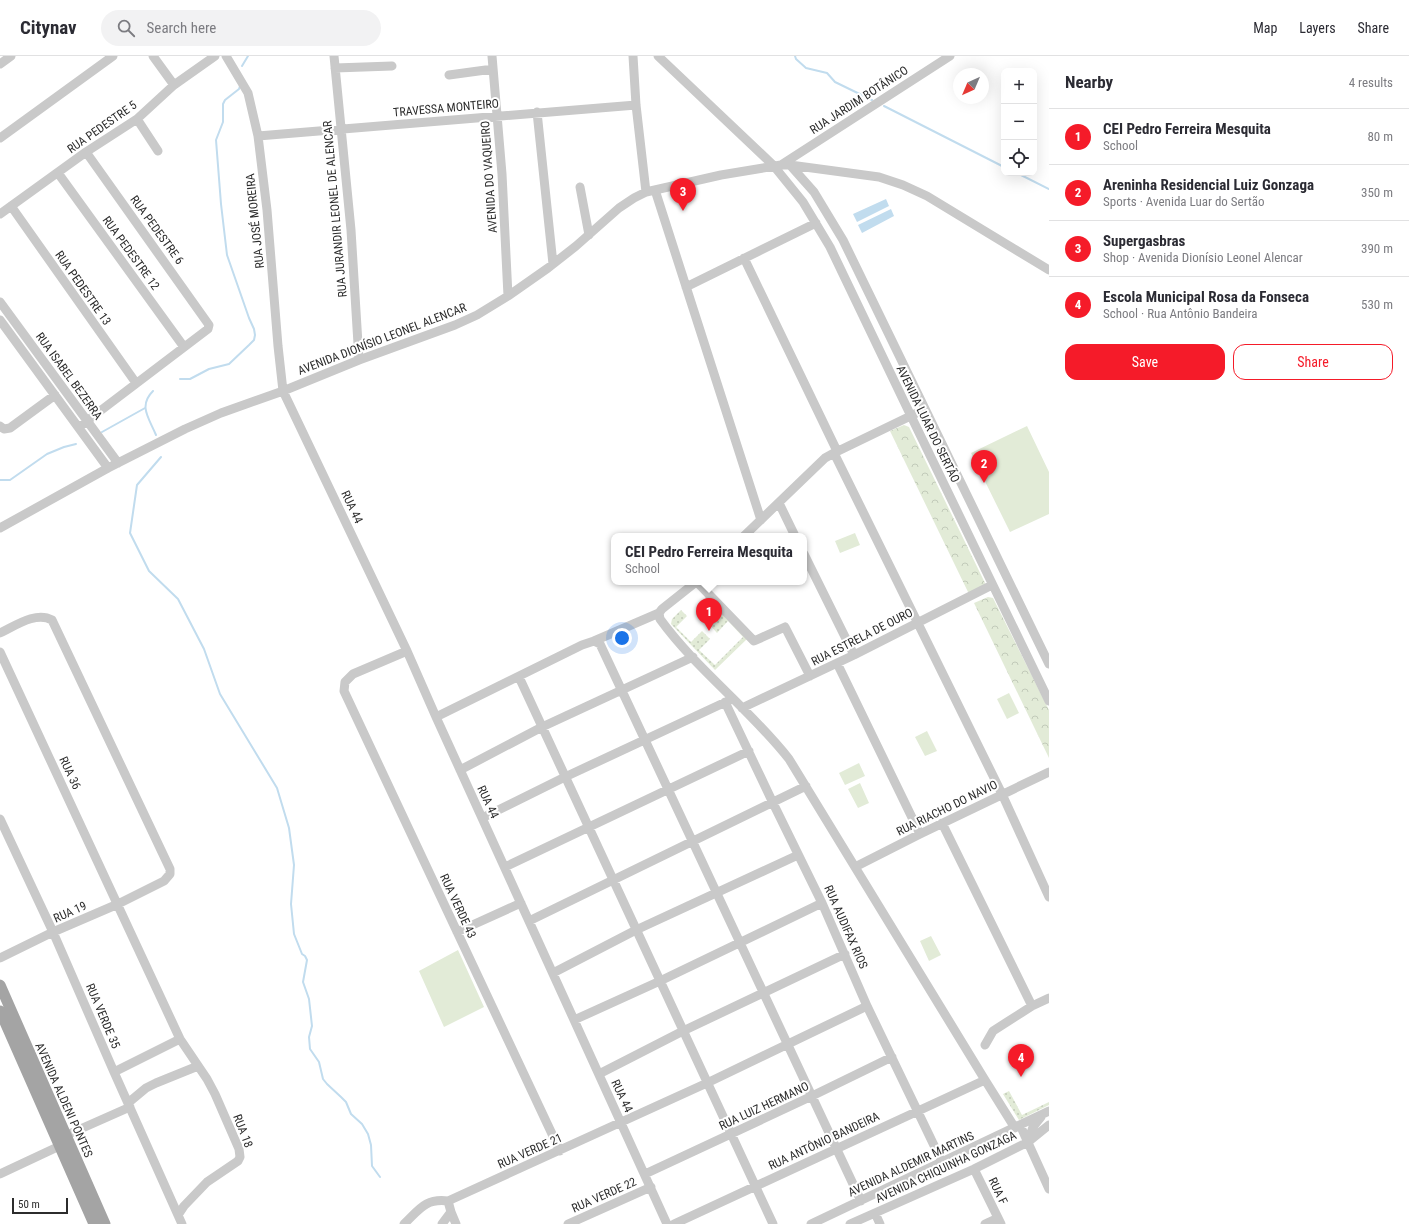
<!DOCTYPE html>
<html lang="en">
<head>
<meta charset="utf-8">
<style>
  :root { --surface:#fff; --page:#f2f2f3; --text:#2b2b33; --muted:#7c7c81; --line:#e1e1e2; --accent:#f51b29 }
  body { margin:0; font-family:"Roboto Condensed",sans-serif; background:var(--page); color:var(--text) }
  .controls { position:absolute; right:12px; top:12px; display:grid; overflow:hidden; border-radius:8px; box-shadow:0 4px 16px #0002 }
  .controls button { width:36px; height:36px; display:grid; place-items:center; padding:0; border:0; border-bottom:1px solid var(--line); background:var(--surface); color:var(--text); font:20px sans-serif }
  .compass { position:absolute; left:953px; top:12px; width:36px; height:36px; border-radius:50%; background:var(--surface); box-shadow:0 4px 16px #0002; rotate:224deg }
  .scale { position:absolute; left:12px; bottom:10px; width:56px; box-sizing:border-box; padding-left:4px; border:2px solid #2c2c2c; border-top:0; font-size:11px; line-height:14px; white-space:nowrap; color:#2c2c2c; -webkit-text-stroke:3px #fff; paint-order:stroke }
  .you { position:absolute; left:622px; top:582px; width:14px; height:14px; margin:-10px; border:3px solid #fff; border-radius:50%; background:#1a73e8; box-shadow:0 0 0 6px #1a73e833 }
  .badge { display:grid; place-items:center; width:26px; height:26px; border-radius:50%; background:var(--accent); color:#fff; font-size:13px; font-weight:700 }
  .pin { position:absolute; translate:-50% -33px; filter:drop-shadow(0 1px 2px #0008) }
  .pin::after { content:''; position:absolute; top:21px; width:14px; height:12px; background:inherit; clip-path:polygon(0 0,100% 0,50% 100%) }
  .popup { position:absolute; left:611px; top:477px; width:196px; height:52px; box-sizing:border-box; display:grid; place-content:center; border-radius:8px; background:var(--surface); filter:drop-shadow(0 1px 3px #0005); font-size:13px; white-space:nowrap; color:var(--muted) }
  .popup b { font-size:15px; color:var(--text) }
  .popup::after { content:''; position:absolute; left:50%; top:100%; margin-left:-8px; border:8px solid transparent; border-top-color:var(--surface) }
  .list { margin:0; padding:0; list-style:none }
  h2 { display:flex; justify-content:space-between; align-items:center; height:52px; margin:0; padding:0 16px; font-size:17px }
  h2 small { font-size:13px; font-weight:400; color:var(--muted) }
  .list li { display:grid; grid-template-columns:26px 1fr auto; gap:12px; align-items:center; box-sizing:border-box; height:56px; padding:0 16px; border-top:1px solid var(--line) }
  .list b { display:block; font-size:15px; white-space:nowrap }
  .list p { margin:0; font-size:13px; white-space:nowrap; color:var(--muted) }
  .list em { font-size:13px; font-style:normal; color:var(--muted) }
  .actions { display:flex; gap:8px; padding:12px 16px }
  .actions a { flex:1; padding:9px 0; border:1px solid var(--accent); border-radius:12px; text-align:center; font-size:14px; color:var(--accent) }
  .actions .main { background:var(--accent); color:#fff }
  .icon { flex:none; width:22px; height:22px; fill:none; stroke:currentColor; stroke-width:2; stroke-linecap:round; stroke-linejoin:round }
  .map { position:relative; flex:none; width:1049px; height:1168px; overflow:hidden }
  header { display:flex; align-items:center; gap:24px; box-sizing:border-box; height:56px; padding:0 20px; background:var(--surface); border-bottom:1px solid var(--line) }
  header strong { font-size:19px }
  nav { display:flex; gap:22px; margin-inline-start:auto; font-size:14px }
  .search { width:280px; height:36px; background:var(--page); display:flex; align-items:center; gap:10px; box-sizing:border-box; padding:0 14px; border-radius:22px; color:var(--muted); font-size:15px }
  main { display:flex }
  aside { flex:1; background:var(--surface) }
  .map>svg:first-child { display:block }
  .grass { fill:url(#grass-dots) }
  .park { fill:url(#park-crowns) }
  .pitch { fill:#e2ebd7 }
  .water { fill:#c1dcee }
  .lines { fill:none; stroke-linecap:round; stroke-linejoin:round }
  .stream { stroke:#c1dcee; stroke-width:2 }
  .minor { stroke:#c9c9c9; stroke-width:9 }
  .major { stroke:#a4a4a4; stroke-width:11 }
  .labels { text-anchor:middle; stroke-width:4; stroke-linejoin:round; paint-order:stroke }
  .street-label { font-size:12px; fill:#2c2c2c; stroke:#fff }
</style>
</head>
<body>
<header>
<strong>Citynav</strong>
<div class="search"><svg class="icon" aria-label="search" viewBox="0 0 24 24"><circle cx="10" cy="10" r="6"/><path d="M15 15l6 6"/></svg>Search here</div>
<nav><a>Map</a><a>Layers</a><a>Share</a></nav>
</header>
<main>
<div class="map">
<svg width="1049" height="1168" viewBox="0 0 1049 1168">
  <defs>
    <pattern id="grass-dots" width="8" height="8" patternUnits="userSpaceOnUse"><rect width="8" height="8" fill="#e2ebd7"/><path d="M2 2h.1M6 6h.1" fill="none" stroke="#c2cab9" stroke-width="1.8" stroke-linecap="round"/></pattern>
    <pattern id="park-crowns" width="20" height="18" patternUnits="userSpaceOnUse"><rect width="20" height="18" fill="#e2ebd7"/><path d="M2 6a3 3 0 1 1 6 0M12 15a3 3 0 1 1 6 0" fill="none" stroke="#c2cab9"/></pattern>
  </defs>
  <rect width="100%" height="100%" fill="#fff"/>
  <!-- grass -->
  <path class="grass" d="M 706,541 L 747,583 L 715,614 L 671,568 L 672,563 L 681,554 L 687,560 L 676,571 L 691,586 L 702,575 L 710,583 L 699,594 L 715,609 L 743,581 L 728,565 L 717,577 L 709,568 L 720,557 L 705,542 Z
    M 1009,1035 L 1022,1059 L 1049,1046 L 1049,1049 L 1019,1064 L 1003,1038 Z"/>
  <!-- park -->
  <path class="park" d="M 904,369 L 909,371 L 985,527 L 984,530 L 969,538 L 890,375 Z
    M 988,541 L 993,542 L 1049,654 L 1049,702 L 974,547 Z"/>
  <!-- pitch -->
  <path class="pitch" d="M 1027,370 L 1049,416 L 1049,458 L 1010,476 L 971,397 Z
    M 855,477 L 860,489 L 840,497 L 835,485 Z
    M 1009,637 L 1019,657 L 1007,663 L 997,643 Z
    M 927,675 L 937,695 L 925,700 L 915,681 Z
    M 859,707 L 865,720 L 845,729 L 839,717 Z
    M 860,727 L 869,747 L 858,752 L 848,733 Z
    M 931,880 L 941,899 L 929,905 L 920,885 Z
    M 458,894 L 484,951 L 444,971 L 419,915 Z"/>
  <!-- water -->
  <path class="water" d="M 886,143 L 889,150 L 857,166 L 853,158 Z
    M 891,153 L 894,160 L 862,177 L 858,169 Z"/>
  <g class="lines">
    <!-- stream -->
    <path class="stream" d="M 795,0 L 796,3 L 806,12 L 827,17 L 835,26 L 872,44
      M 242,10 L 248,0
      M 884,50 L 1004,111
      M 1017,117 L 1049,133
      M 180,323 L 190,323 L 209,313 L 229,308 L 249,289 L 254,284 L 255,279 L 254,273 L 249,262 L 227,199 L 221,148 L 216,84 L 223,66 L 223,48 L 225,44 L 239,33 L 240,30
      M 153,335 C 138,350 149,362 156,379
      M 102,376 L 145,352
      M 161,401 L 137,429 L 130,477 L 149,515 L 178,543 L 204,593 L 220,638 L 277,732 L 289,772 L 294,809 L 291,848 L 294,878 L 302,898 L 305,900 L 307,904 L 303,926 L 309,943 L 312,970 L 309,981 L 310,993 L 319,1006 L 323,1023 L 327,1028 L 341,1041 L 346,1046 L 351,1058 L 362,1068 L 368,1078 L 371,1089 L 372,1110 L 380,1121
      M 0,424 L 10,424 L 47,398 L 64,391 L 76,388"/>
    <!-- minor -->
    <path class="minor" d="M 153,0 L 174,29
      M 226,0 L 248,37 L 258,80 L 267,154 L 278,290 L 283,335 L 407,595 L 436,661 L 667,1168
      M 334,0 L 351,174 L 359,304
      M 492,0 L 502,118 L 508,240
      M 633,0 L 636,49 L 646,136
      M 658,0 L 773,109 L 803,146 L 830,191 L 911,360 L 1049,645
      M 0,8 L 11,0
      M 335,12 L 392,10
      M 449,19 L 493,13
      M 537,56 L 553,208
      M 137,63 L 158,95
      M 258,80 L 636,49
      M 0,82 L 113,0
      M 781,109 L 950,0
      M 790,109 L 814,136 L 843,184 L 1049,608
      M 58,117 L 184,291
      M 580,131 L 589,179
      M 655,134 L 761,464
      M 11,150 L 136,327
      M 0,158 L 86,96 L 137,63 L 174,29 L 215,0
      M 744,202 L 837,395
      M 686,231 L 816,167
      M 0,246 L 118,407
      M 0,264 L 108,412
      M 0,370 L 4,373 L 10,372 L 55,339
      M 79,371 L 208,273 L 209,269 L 86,96
      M 834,397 L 1002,738 L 1049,841
      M 779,447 L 795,480
      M 0,472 L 108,412 L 185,373 L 221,357 L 283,335 L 359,304 L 455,269 L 477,259 L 508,240 L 548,212 L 576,190 L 619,152 L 634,142 L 646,136 L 721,119 L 781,109 L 790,109 L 879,121 L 903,129 L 927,140 L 1049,214
      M 744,480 L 825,402 L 834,397 L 925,353
      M 804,498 L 854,599
      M 696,526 L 662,553 L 659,557 L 660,563 C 697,614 750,653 789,703 L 985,1024 L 1015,1072
      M 697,526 L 754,585 L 785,571 L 810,620
      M 0,577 C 15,570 36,555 52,564 L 170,813 L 170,818 L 164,825 L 118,848 L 53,876 L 0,902
      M 594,585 L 659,557
      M 407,595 L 353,618 L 345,626 L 344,635 L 560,1095
      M 0,596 L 180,983 L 207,1023 L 215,1038 L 239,1093 L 240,1101 L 238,1105 L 207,1126 L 184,1150 L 178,1159
      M 837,607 L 920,778
      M 519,621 L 773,1168
      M 725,646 L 773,747 L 822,847 L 867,950 L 942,1106
      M 742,652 L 854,599 L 992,529
      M 436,661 L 582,589 L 594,585 L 600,588 L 861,1145
      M 460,714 L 542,671 L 693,601
      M 482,762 L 565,721 L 730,644
      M 0,763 L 53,876 L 114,1016 L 182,1168
      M 942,767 L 1032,950
      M 505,811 L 749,695
      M 855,811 L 920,778 L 1049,716
      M 529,865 L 806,730
      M 457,876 L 521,847
      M 553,917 L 636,874 L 798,799
      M 574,964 L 660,925 L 822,847
      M 985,989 L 993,975 L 1032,950 L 1049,942
      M 114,1016 L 180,983
      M 599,1018 L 683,975 L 845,898
      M 128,1047 L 146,1032 L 156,1027 L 198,1010
      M 1020,1069 L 1049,1133
      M 60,1082 L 130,1051
      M 1028,1086 L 1033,1071 L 1041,1061
      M 974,1113 L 1001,1168
      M 0,1118 L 66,1087
      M 645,1118 L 812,1040 L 892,1001
      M 448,1145 L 707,1027 L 867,950
      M 448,1145 L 451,1156 L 456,1168
      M 875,1157 L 880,1168
      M 404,1168 C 419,1154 425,1142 448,1145
      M 442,1168 L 451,1156
      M 568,1168 L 651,1131
      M 674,1168 L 985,1024
      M 811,1168 L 1049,1055
      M 850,1168 L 974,1113 L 1028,1086 L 1049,1069
      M 985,1168 L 998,1162"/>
    <!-- major -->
    <path class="major" d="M 0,929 L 105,1168
      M 0,955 L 94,1168"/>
  </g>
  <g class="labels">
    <!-- street labels -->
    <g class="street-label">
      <text transform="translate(859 44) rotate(-33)" y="4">RUA JARDIM BOTÂNICO</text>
      <text transform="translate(446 52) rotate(-5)" y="4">TRAVESSA MONTEIRO</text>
      <text transform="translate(102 71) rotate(-35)" y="4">RUA PEDESTRE 5</text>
      <text transform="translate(489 121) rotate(-94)" y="4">AVENIDA DO VAQUEIRO</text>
      <text transform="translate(335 153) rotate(-95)" y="4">RUA JURANDIR LEONEL DE ALENCAR</text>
      <text transform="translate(255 165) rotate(-96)" y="4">RUA JOSÉ MOREIRA</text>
      <text transform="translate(157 174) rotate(54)" y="4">RUA PEDESTRE 6</text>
      <text transform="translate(131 197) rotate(54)" y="4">RUA PEDESTRE 12</text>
      <text transform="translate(83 232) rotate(55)" y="4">RUA PEDESTRE 13</text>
      <text transform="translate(382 283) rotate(-21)" y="4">AVENIDA DIONÍSIO LEONEL ALENCAR</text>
      <text transform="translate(69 320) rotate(54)" y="4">RUA ISABEL BEZERRA</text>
      <text transform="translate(928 368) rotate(64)" y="4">AVENIDA LUAR DO SERTÃO</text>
      <text transform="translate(352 451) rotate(65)" y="4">RUA 44</text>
      <text transform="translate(862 581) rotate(-27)" y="4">RUA ESTRELA DE OURO</text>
      <text transform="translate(70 717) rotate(65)" y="4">RUA 36</text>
      <text transform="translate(488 746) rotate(65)" y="4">RUA 44</text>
      <text transform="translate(947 752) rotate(-26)" y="4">RUA RIACHO DO NAVIO</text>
      <text transform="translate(458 850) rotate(65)" y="4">RUA VERDE 43</text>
      <text transform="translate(70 856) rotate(-24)" y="4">RUA 19</text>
      <text transform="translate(846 871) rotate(66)" y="4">RUA AUDIFAX RIOS</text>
      <text transform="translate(103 960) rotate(67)" y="4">RUA VERDE 35</text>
      <text transform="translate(622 1040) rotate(65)" y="4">RUA 44</text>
      <text transform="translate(64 1044) rotate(66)" y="4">AVENIDA ALDENI PONTES</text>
      <text transform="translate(764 1050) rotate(-25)" y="4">RUA LUIZ HERMANO</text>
      <text transform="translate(243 1075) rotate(69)" y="4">RUA 18</text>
      <text transform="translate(824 1085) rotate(-25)" y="4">RUA ANTÔNIO BANDEIRA</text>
      <text transform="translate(530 1095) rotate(-24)" y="4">RUA VERDE 21</text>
      <text transform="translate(911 1108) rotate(-25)" y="4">AVENIDA ALDEMIR MARTINS</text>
      <text transform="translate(946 1111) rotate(-25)" y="4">AVENIDA CHIQUINHA GONZAGA</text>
      <text transform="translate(998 1135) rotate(64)" y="4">RUA F</text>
      <text transform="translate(604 1139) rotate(-24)" y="4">RUA VERDE 22</text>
    </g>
  </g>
</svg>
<div class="controls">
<button>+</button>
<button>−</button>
<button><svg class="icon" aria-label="locate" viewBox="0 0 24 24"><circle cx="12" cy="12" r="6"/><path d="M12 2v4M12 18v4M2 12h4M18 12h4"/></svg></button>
</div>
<svg class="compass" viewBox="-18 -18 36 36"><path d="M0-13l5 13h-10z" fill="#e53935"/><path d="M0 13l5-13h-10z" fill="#7c7c81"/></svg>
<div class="scale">50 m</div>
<div class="you"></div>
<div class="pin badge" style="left:709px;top:575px">1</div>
<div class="popup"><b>CEI Pedro Ferreira Mesquita</b>School</div>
<div class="pin badge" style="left:984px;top:427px">2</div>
<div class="pin badge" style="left:683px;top:155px">3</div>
<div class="pin badge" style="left:1021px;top:1021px">4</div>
</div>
<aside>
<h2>Nearby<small>4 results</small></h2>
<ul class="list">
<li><span class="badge">1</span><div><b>CEI Pedro Ferreira Mesquita</b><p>School</p></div><em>80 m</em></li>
<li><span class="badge">2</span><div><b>Areninha Residencial Luiz Gonzaga</b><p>Sports · Avenida Luar do Sertão</p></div><em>350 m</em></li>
<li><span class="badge">3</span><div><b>Supergasbras</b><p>Shop · Avenida Dionísio Leonel Alencar</p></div><em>390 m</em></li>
<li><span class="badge">4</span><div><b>Escola Municipal Rosa da Fonseca</b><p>School · Rua Antônio Bandeira</p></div><em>530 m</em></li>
</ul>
<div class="actions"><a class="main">Save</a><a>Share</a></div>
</aside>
</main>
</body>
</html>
